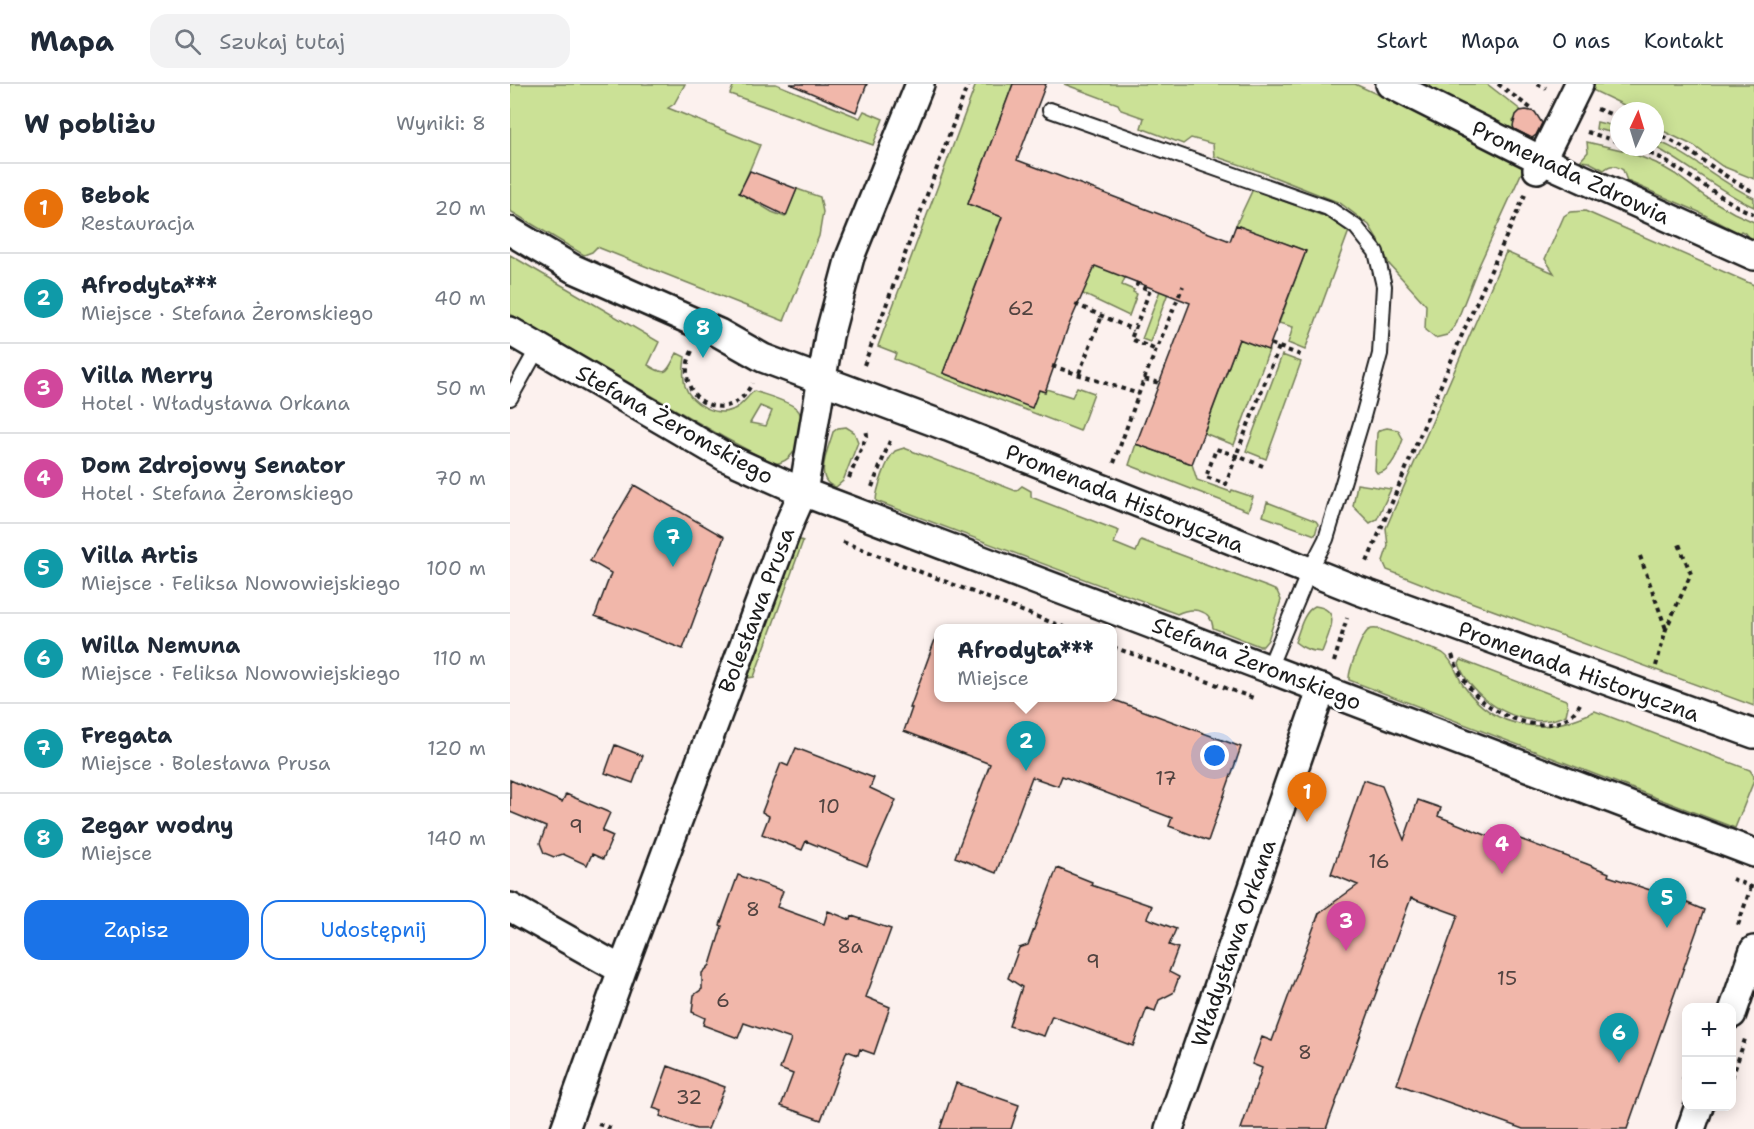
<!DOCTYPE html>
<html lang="pl">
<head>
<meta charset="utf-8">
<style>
  :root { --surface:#fff; --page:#f2f2f3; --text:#1f2937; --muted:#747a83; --line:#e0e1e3; --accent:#1a73e8 }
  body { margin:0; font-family:"Shantell Sans",sans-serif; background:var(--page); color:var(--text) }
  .controls { position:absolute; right:18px; bottom:18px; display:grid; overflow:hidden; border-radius:12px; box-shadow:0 3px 15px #0003 }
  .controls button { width:54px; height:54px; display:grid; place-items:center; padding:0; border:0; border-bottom:2px solid var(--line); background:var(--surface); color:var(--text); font:30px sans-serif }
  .compass { position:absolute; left:1100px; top:18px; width:54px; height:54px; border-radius:50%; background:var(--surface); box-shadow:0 3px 15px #0003; rotate:4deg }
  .you { position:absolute; left:705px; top:672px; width:21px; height:21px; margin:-15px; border:4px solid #fff; border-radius:50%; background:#1a73e8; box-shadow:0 0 0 9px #1a73e833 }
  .badge { display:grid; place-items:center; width:39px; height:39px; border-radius:50%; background:var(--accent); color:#fff; font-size:20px; font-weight:700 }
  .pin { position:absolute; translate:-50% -50px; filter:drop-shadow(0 2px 3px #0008) }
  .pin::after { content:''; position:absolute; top:32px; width:21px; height:18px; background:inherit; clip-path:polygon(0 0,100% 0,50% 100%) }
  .popup { position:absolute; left:424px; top:540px; width:183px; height:78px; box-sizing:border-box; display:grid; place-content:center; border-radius:12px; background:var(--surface); filter:drop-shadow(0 2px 4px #0005); font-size:20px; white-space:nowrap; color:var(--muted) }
  .popup b { font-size:22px; color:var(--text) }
  .popup::after { content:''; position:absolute; left:50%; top:100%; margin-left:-12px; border:12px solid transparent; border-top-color:var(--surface) }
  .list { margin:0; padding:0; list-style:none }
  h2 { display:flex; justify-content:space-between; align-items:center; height:78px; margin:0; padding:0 24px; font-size:26px }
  h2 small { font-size:20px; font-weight:400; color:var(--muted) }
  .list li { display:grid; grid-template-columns:39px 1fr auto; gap:18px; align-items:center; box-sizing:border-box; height:90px; padding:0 24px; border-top:2px solid var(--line) }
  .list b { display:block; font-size:22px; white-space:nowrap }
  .list p { margin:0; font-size:20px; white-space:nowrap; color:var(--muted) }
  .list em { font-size:20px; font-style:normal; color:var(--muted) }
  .actions { display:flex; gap:12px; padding:18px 24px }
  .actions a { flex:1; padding:14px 0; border:2px solid var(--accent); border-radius:18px; text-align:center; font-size:21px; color:var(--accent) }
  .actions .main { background:var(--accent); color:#fff }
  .icon { flex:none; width:33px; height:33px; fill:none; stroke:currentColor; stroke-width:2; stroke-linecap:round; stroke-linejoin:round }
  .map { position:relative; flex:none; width:1244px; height:1045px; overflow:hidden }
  header { display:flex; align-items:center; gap:36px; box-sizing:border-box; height:84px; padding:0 30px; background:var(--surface); border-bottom:2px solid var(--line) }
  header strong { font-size:28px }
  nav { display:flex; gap:33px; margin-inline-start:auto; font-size:21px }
  .search { width:420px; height:54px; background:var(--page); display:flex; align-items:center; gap:15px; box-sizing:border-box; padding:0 21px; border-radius:18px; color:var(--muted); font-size:22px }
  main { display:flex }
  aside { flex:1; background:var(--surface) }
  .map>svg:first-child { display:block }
  .green { fill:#cbe196; stroke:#747e59; stroke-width:1.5; fill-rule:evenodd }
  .building { fill:#f1b7aa; stroke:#1c1c1c; stroke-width:1.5 }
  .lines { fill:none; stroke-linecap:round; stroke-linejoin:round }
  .lane-casing { stroke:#1c1c1c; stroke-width:18 }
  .street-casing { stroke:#1c1c1c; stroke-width:32 }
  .path { stroke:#1c1c1c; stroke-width:4; stroke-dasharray:4.5 4.5; stroke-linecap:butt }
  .lane { stroke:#fff; stroke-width:14 }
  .street { stroke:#fff; stroke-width:27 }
  .labels { text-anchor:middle; stroke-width:5; stroke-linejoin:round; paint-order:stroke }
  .number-label { font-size:20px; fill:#514340 }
  .street-label { font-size:22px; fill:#1c1c1c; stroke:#fff }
</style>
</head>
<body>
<header>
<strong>Mapa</strong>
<div class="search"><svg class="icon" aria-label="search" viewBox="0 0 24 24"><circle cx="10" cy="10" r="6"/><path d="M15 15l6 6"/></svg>Szukaj tutaj</div>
<nav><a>Start</a><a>Mapa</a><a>O nas</a><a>Kontakt</a></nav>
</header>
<main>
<aside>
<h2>W pobliżu<small>Wyniki: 8</small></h2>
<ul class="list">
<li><span class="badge" style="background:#e8710a">1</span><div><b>Bebok</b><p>Restauracja</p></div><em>20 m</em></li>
<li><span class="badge" style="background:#0f9aa8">2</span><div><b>Afrodyta***</b><p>Miejsce · Stefana Żeromskiego</p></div><em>40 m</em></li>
<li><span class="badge" style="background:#d1479c">3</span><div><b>Villa Merry</b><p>Hotel · Władysława Orkana</p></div><em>50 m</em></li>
<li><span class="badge" style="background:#d1479c">4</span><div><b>Dom Zdrojowy Senator</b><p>Hotel · Stefana Żeromskiego</p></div><em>70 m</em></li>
<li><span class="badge" style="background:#0f9aa8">5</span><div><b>Villa Artis</b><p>Miejsce · Feliksa Nowowiejskiego</p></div><em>100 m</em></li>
<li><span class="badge" style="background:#0f9aa8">6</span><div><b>Willa Nemuna</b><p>Miejsce · Feliksa Nowowiejskiego</p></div><em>110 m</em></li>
<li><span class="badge" style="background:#0f9aa8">7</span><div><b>Fregata</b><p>Miejsce · Bolesława Prusa</p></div><em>120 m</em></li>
<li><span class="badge" style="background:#0f9aa8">8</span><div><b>Zegar wodny</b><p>Miejsce</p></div><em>140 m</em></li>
</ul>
<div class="actions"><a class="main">Zapisz</a><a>Udostępnij</a></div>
</aside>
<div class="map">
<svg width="1244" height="1045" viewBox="0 0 1244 1045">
  <rect width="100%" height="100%" fill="#fcf1ee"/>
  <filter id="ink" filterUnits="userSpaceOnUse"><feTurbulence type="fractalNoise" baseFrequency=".0167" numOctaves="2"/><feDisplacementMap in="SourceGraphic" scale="12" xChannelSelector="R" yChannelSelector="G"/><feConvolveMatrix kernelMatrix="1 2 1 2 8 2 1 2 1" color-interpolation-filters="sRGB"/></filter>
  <g filter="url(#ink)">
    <!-- green -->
    <path class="green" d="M 0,0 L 175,0 L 164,20 L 158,24 L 250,61 L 230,109 L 262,128 L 275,133 L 287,105 L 310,113 L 313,128 L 309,152 L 274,237 L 87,163 L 82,168 L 74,171 L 0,127 Z
      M 224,0 L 266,0 L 350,34 L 354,27 L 373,35 L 363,61 L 220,10 Z
      M 466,0 L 503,0 L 458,120 L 511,140 L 488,142 L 433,289 L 521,323 L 529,306 L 535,307 L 533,304 L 562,313 L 567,303 L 584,309 L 570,347 L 384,275 L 386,269 L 368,262 Z
      M 554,0 L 845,0 L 1016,79 L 967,186 L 945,242 L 937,251 L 925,254 L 915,246 L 916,221 L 879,180 L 870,159 L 859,141 L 830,119 L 749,87 L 704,72 L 703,60 L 681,54 L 673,60 L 631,44 L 634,34 L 611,26 L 608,20 Z
      M 905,0 L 977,0 L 1012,27 L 1003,37 L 1005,47 Z
      M 1075,0 L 1244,0 L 1244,95 L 1212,82 L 1184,62 L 1145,43 L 1145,27 L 1117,27 L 1118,23 L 1074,2 Z
      M 1087,38 L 1109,43 L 1109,50 L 1086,45 Z
      M 1145,56 C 1181,70 1209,98 1244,114 L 1244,123 C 1208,107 1179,81 1145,63 Z
      M 1077,58 L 1116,67 L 1146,79 L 1165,90 L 1196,113 L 1224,129 L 1244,138 L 1244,155 L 1237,152 L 1235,149 L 1231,147 L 1229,149 L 1189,128 L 1117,97 L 1113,86 C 1105,81 1101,80 1094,86 L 1079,78 L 1070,77 L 1078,68 Z
      M 743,105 L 826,137 L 839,147 L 795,266 L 778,259 L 783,243 L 769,239 L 796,167 L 726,141 Z
      M 1075,127 L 1244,201 L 1244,622 L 928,506 L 877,486 L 873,477 L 878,462 L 876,444 L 996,168 L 1044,189 L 1035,175 L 1054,132 L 1060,128 Z
      M 566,161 L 616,191 L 612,201 L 624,206 L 623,208 L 627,210 L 619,232 L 573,210 Z
      M 0,171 L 149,258 L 138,281 C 158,294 157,287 167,269 L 175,273 C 174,283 172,291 175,302 C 181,320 208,335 226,324 C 233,320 238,312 244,307 C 255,311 279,317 287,325 C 296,334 290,359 283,369 C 278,376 272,379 264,380 L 213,353 L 0,230 ZM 250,322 L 262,327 L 256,342 L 240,339 Z
      M 662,198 L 640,258 L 632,255 L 651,204 Z
      M 729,255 L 759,266 L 724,361 L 694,349 Z
      M 772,271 L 791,278 L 756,375 L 736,367 Z
      M 336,343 L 344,348 L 348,358 L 333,397 L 326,403 C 302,398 319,363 323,348 L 328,344 Z
      M 877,344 L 888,346 L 893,355 C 889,367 881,389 867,389 L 865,386 L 867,349 L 869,346 Z
      M 626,360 L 682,380 L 687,396 L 721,408 L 722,406 L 743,413 L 738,427 L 619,381 Z
      M 394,364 L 506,407 L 512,402 L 521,407 L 521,413 L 609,447 L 604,459 L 626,468 L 631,456 L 760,504 L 767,507 L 771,516 L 758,556 L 753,562 L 749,562 L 703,544 C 701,524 681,523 667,530 L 366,417 C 366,407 377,374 385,367 C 387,366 391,365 394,364 Z
      M 847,400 L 881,405 L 867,435 L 860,439 L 843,422 Z
      M 757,418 L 806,437 L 808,440 L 805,451 L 753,432 Z
      M 288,455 L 293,457 L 244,593 L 237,594 Z
      M 805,522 C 834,526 818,550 812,568 C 801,567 793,565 785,558 C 790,545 793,528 805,522 Z
      M 869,545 C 885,551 900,557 916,563 C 921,565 929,566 934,570 C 943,576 947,591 953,601 C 986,648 1036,651 1085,627 L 1240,686 L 1244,692 L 1243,699 L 1225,744 L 839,596 C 838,588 852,549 859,546 C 862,544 866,545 869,545 Z
      M 951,576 L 1056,616 L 1058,622 L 1056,631 C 1018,650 962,618 949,580 Z"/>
    <!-- building -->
    <path class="building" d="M 280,0 L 357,0 L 346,28 Z
      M 503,0 L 536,0 L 507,76 L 720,157 L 726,141 L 796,167 L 758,266 L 729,255 L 682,380 L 626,360 L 680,219 L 585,182 L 558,243 L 535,308 L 529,306 L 522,324 L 433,289 L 492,133 L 458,120 Z
      M 1016,26 L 1025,28 L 1032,39 L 1026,51 L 1022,54 L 1004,45 L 1003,42 L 1006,31 L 1010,27 Z
      M 240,87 L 287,105 L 276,132 L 229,109 Z
      M 124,401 L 214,453 L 173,565 L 85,532 L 101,489 L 80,477 Z
      M 426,553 L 429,553 L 429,614 L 599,614 L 731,663 L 698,757 L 659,742 L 662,734 L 552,692 L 548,702 L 522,693 L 486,789 L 445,773 L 480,680 L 394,647 L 402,624 L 400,624 Z
      M 105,661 L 133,672 L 123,699 L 95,689 Z
      M 286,664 L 364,694 L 360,704 L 386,716 L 357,782 L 296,757 L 292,766 L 252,750 L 259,732 L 252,728 L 271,679 L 278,682 Z
      M 0,696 L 52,718 L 56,710 L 100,729 L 92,747 L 103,752 L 93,775 L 82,770 L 77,781 L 53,770 L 44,773 L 34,769 L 30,759 L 36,743 L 0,728 Z
      M 854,696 L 872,702 L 894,756 L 908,716 L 931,724 L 928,732 L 988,756 L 991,748 L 1077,780 L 1099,789 L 1098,792 L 1170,816 L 1194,826 L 1117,1045 L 1013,1045 L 887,1000 L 948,831 L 901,814 L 816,1045 L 731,1045 L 752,984 L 742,980 L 752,953 L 762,957 L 809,829 L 848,801 L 821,790 Z
      M 547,784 L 582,798 L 581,801 L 642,822 L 637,834 L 666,845 L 659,861 L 668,864 L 659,888 L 669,893 L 663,909 L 649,916 L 645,927 L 637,924 L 623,962 L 542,932 L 534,952 L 499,942 L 512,903 L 498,894 L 509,864 L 518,861 Z
      M 228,791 L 273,807 L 267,823 L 314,840 L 318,827 L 341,836 L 342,832 L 381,845 L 356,913 L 380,923 L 364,970 L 350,965 L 348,971 L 337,967 L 311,1036 L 271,1022 L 283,990 L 270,985 L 281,955 L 234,939 L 228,954 L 193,941 L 195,934 L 182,928 L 184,911 L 192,905 L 192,889 L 200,881 L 212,842 L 210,841 Z
      M 158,982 L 215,1003 L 198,1045 L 186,1045 L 150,1032 L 152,1027 L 143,1024 Z
      M 446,999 L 509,1021 L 501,1045 L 430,1045 Z"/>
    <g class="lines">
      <defs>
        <path id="lane" d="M 540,26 L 818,124 L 846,143 L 866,168 L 874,202 L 870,270 L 852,336 L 816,455 L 799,488 L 759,584
          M 0,314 L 28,264"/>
        <path id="street" d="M 880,0 L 1031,76 L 1244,172
          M 1027,85 L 1069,0
          M 0,147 L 62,184 L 209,249 L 253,274 L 438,343 L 847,506 L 1244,650
          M 0,247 L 217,374 L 293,408 L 1244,769
          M 0,823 L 112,886
          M 1222,930 L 1244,866
          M 55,1045 L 112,886 L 281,435 L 293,408 L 319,252 L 340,173 L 410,0
          M 659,1045 L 812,604
          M 1181,1045 L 1189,1022"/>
      </defs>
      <!-- lane casing -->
      <use href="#lane" class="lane-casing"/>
      <!-- street casing -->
      <use href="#street" class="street-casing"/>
      <!-- path -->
      <path class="path" d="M 988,0 L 1023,26
        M 1027,0 L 1036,4
        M 1087,25 L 1109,33
        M 1077,48 L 1109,58
        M 1145,49 C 1181,64 1209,91 1244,108
        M 1123,63 L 1149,73 L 1228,123 L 1244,130
        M 628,198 L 627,201 L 640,206 L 621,255 L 646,266
        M 565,220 L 624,246
        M 761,260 L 793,272
        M 182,267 C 159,315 220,347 242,299
        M 354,281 L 458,0
        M 542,282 L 629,310
        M 569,289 L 592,232
        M 634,295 L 673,202
        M 604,379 L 634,295 L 649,299
        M 753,382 C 738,376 722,370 706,365 L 696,393 L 716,400 L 729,364 L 769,263
        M 339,394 L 357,351 L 356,345
        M 362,403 L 381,354
        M 333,458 L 556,544
        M 1130,472 L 1156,545
        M 857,478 L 954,246 L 1015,111
        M 603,563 L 746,615
        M 942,571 C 947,585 955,600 966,611 C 990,636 1051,659 1071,618
        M 824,578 L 837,534
        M 1146,582 L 1156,545 L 1181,490 L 1169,460
        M 1222,795 L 1244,804
        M 1228,841 L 1241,803
        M 1222,994 L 1235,955
        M 1173,996 L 1176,986
        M 88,1040 L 104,1045"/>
      <!-- lane -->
      <use href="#lane" class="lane"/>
      <!-- street -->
      <use href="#street" class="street"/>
    </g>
  </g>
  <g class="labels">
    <!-- number labels -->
    <g class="number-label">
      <text x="511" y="231">62</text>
      <text x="656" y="701">17</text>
      <text x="319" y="729">10</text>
      <text x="66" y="749">9</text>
      <text x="869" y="784">16</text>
      <text x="243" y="832">8</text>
      <text x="340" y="869">8a</text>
      <text x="583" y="884">9</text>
      <text x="997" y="901">15</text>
      <text x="213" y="923">6</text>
      <text x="795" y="975">8</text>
      <text x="179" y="1020">32</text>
    </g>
    <!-- street labels -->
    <g class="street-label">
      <text transform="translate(1061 88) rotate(25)" y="8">Promenada Zdrowia</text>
      <text transform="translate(165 340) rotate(29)" y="8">Stefana Żeromskiego</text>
      <text transform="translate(615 414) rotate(22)" y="8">Promenada Historyczna</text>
      <text transform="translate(246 526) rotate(-69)" y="8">Bolesława Prusa</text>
      <text transform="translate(747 579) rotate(21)" y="8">Stefana Żeromskiego</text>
      <text transform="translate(1069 587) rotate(20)" y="8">Promenada Historyczna</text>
      <text transform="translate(723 859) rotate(-71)" y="8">Władysława Orkana</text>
    </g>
  </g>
</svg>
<div class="controls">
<button>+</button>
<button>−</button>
</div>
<svg class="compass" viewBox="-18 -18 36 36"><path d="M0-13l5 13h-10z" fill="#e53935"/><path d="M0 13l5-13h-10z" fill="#747a83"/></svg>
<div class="you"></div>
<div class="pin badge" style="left:797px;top:738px;background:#e8710a">1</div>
<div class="pin badge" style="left:516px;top:687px;background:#0f9aa8">2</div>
<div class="popup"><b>Afrodyta***</b>Miejsce</div>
<div class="pin badge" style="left:836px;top:867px;background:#d1479c">3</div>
<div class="pin badge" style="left:992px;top:790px;background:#d1479c">4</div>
<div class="pin badge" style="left:1157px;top:844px;background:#0f9aa8">5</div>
<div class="pin badge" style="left:1109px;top:979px;background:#0f9aa8">6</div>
<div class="pin badge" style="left:163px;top:483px;background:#0f9aa8">7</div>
<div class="pin badge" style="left:193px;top:274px;background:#0f9aa8">8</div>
</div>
</main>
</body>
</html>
